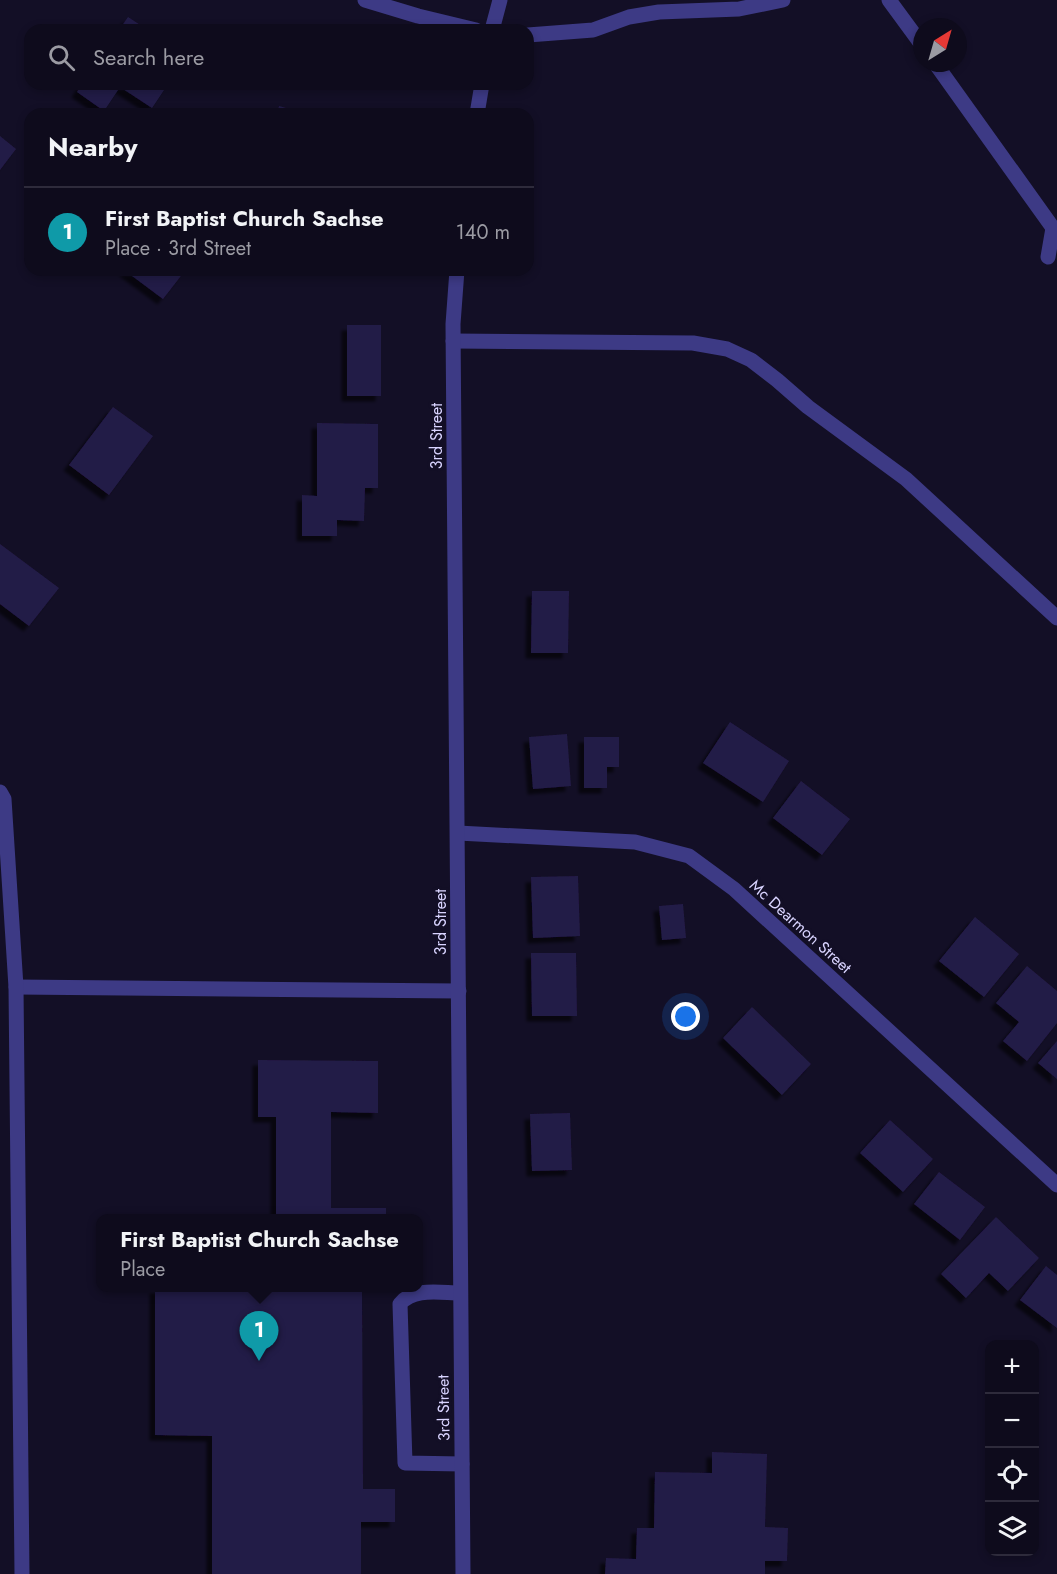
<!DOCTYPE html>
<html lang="en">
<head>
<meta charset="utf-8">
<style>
  :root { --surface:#0e0b1c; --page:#1c1929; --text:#f1f3f6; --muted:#9b9ba3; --line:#2e2b3b; --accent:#b45309 }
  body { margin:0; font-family:Jost,sans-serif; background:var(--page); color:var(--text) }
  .controls { position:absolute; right:18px; bottom:18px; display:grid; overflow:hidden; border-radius:12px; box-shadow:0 3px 9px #0003 }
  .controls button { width:54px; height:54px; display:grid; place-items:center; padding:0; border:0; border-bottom:2px solid var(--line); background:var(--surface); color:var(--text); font:30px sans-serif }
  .compass { position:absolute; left:913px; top:18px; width:54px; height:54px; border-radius:50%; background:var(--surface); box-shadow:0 3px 9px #0003; rotate:37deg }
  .you { position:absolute; left:686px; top:1017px; width:21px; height:21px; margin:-15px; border:4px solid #fff; border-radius:50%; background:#1a73e8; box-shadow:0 0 0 9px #1a73e833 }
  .badge { display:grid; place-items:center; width:39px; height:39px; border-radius:50%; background:var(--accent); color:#fff; font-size:20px; font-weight:700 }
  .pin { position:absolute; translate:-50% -50px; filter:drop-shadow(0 2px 3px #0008) }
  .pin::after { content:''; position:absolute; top:32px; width:21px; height:18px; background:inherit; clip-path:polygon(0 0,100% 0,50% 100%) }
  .popup { position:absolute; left:96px; top:1214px; width:327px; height:78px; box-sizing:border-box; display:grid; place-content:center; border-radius:12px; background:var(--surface); filter:drop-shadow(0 2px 4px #0005); font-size:20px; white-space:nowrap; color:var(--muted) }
  .popup b { font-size:22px; color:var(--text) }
  .popup::after { content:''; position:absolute; left:50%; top:100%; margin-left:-12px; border:12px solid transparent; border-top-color:var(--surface) }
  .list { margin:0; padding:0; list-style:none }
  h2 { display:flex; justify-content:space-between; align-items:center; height:78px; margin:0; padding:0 24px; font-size:26px }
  h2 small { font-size:20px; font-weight:400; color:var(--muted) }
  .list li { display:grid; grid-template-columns:39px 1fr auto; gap:18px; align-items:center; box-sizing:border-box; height:90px; padding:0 24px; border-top:2px solid var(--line) }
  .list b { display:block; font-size:22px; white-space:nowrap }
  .list p { margin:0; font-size:20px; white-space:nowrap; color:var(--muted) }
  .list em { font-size:20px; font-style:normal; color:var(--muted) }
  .icon { flex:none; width:33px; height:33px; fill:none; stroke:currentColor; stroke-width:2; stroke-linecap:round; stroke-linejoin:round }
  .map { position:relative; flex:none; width:1057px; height:1574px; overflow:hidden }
  .search { position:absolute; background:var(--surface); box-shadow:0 3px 9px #0003; left:24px; top:24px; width:510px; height:66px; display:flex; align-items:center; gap:15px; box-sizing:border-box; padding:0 21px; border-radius:18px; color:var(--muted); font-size:22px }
  .panel { position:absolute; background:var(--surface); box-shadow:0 3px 9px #0003; left:24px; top:108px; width:510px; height:168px; border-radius:18px }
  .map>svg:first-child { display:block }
  .building { fill:#241b47; filter:url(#shadow) }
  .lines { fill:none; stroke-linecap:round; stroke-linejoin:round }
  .service { stroke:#3d3a85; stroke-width:15 }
  .minor { stroke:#3d3a85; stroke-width:15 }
  .tertiary { stroke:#3d3a85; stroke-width:15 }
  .labels { text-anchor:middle; stroke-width:6; stroke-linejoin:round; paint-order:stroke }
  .street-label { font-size:16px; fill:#d9d4ff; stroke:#130f26 }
</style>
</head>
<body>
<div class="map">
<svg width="1057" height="1574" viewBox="0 0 1057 1574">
  <defs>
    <filter id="shadow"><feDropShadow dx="-5.5" dy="5.5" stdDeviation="1.5" flood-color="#0009"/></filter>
  </defs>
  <rect width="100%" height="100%" fill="#130f26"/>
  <!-- building -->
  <path class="building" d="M 128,17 L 148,30 L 119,30 Z
    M 82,84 L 168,84 L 152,108 L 120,87 L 104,111 L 77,92 Z
    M 279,106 L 304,113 L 304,114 L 277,114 Z
    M 0,136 L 16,149 L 0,170 Z
    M 124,270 L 181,270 L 184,272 L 163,299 Z
    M 347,325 L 381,325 L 381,396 L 347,396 Z
    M 113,407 L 153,436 L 109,495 L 69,465 Z
    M 317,423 L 378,424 L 378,488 L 365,488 L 364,521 L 337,520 L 337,536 L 302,536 L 302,495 L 317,496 Z
    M 0,544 L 59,588 L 29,626 L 0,604 Z
    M 532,591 L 569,591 L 568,653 L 531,653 Z
    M 730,722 L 789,761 L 763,802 L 703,763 Z
    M 567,734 L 571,786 L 533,789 L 529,737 Z
    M 584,737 L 619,737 L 619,767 L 607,767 L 607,788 L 584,788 Z
    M 801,781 L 850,819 L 822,855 L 773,818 Z
    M 578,876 L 580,936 L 533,938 L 531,877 Z
    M 683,904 L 686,938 L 662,940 L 659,906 Z
    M 975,917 L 1019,954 L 984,997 L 939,961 Z
    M 531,953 L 576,953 L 577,1016 L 532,1016 Z
    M 1027,966 L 1057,991 L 1057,1023 L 1027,1061 L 1003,1041 L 1019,1022 L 996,1003 Z
    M 752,1007 L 811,1064 L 782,1095 L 723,1038 Z
    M 1057,1041 L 1057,1079 L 1038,1063 Z
    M 258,1060 L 378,1061 L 378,1113 L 331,1112 L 331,1208 L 386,1208 L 386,1218 L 276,1218 L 276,1117 L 258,1117 Z
    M 570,1113 L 572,1170 L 532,1171 L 530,1114 Z
    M 890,1120 L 933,1159 L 903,1192 L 860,1153 Z
    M 939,1172 L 985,1207 L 960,1240 L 914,1204 Z
    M 996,1217 L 1039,1258 L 1008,1291 L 989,1273 L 966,1298 L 941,1274 Z
    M 1046,1266 L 1057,1275 L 1057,1328 L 1020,1300 Z
    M 155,1288 L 362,1288 L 363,1489 L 395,1489 L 395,1522 L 361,1522 L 361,1574 L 212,1574 L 212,1436 L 155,1435 Z
    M 712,1452 L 767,1454 L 765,1527 L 788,1528 L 787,1561 L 765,1561 L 765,1574 L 605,1574 L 606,1558 L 636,1559 L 637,1528 L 654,1528 L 655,1472 L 712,1473 Z"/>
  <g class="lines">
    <!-- service -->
    <path class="service" d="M 16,987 L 459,991
      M 460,1293 C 441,1293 413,1287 400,1304 L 405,1463 L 462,1464"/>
    <!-- minor -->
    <path class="minor" d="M 365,0 L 418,16 L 476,30
      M 889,0 L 922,45
      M 528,35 L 593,30 L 629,17 L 659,12 L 739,9 L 783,0
      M 935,63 L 1053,228 L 1048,257
      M 453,341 L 693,343 L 727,349 L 751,360 L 777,380 L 808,407 L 906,479 L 1057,618
      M 0,792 L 4,799 L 16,987 L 22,1574
      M 458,833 L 635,842 L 689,856 L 734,889 L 1057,1185"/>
    <!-- tertiary -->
    <path class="tertiary" d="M 492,30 L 500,0
      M 477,114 L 482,84
      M 457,270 L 453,324 L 463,1574"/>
  </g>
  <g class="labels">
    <!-- street labels -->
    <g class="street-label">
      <text transform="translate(436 436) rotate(-90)" y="6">3rd Street</text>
      <text transform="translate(440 922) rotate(-90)" y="6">3rd Street</text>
      <text transform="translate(801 926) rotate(42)" y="6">Mc Dearmon Street</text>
      <text transform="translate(443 1408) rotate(-91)" y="6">3rd Street</text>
    </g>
  </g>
</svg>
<div class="controls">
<button>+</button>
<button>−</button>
<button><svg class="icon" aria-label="locate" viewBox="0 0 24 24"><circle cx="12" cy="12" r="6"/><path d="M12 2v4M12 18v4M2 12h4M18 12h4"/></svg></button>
<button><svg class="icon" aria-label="layers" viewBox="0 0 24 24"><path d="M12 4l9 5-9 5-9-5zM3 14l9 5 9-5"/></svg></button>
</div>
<svg class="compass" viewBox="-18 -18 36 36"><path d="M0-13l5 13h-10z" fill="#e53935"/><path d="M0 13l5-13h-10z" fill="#9b9ba3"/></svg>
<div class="you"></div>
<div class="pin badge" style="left:259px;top:1361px;background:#0f9aa8">1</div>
<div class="popup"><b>First Baptist Church Sachse</b>Place</div>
<div class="search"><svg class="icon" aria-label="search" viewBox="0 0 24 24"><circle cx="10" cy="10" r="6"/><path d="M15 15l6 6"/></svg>Search here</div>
<section class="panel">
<h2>Nearby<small></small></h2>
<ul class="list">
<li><span class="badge" style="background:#0f9aa8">1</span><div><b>First Baptist Church Sachse</b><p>Place · 3rd Street</p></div><em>140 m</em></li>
</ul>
</section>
</div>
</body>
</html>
